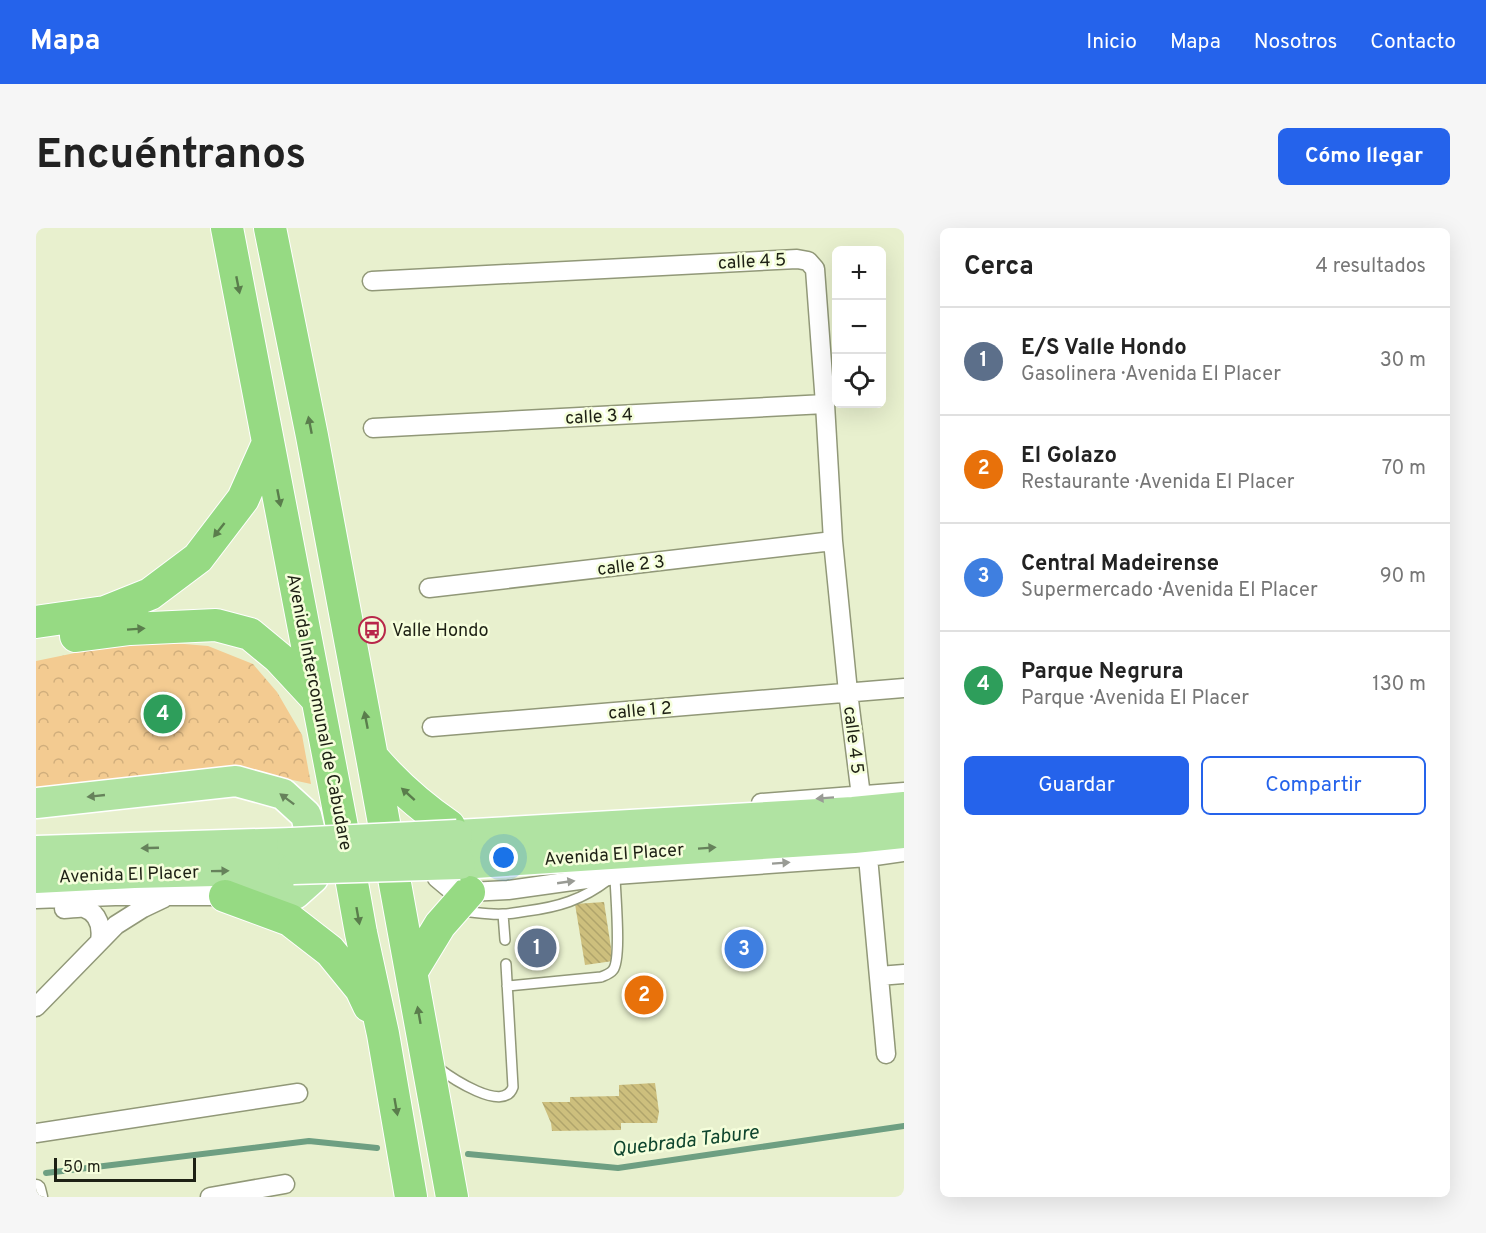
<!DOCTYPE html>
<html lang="es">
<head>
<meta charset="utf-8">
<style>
  :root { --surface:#fff; --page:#f6f6f6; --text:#222; --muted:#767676; --line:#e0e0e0; --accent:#2563eb }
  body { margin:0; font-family:Overpass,sans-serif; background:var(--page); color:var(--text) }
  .controls { position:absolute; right:18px; top:18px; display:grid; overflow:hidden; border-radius:9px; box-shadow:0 6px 24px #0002 }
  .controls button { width:54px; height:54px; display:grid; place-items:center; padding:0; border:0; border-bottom:2px solid var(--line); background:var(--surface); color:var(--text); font:30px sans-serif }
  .scale { position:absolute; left:18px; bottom:15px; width:142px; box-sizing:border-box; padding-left:6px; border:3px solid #1d2014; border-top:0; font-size:16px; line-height:21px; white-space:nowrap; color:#1d2014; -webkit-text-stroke:4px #f5fedb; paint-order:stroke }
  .you { position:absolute; left:468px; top:630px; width:21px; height:21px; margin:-15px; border:4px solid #fff; border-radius:50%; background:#1a73e8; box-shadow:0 0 0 9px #1a73e833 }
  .badge { display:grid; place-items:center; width:39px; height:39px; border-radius:50%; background:var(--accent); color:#fff; font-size:20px; font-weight:700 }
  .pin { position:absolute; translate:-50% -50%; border:3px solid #fff; box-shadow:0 2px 6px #0006 }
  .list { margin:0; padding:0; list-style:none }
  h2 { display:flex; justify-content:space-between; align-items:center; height:78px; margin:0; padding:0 24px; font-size:26px }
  h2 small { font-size:20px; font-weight:400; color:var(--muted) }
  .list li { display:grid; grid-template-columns:39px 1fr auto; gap:18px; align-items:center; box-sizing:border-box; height:108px; padding:0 24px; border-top:2px solid var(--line) }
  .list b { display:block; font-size:22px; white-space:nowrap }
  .list p { margin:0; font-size:20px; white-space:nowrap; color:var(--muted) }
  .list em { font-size:20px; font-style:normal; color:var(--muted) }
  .actions { display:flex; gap:12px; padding:18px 24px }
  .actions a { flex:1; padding:14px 0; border:2px solid var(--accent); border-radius:9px; text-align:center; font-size:21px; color:var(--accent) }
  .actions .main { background:var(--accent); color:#fff }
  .icon { flex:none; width:33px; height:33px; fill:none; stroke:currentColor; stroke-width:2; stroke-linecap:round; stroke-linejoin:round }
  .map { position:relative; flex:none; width:868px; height:969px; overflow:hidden; border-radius:9px }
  header { display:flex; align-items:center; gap:36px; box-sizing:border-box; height:84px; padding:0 30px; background:var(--accent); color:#fff }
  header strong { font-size:28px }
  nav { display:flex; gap:33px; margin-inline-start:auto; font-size:21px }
  .intro { display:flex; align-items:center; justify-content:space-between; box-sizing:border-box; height:144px; padding:0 36px }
  h1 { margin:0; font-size:42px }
  .button { padding:15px 27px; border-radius:9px; background:var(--accent); color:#fff; font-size:21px; font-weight:700 }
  main { display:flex; gap:36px; padding:0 36px }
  aside { flex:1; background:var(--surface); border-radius:9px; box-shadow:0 6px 24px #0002 }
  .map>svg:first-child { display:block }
  .park { fill:url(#park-crowns) }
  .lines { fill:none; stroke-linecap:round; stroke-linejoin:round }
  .stream { stroke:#6e9f82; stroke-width:6 }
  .building { fill:url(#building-back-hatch) }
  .service-casing { stroke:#919878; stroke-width:12 }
  .minor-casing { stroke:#919878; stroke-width:21 }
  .primary-casing { stroke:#fff; stroke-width:33 }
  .trunk-casing { stroke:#fff; stroke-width:34 }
  .service { stroke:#fff; stroke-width:9 }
  .minor { stroke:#fff; stroke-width:18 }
  .primary { stroke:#b0e3a2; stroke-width:30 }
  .trunk { stroke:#96da83; stroke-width:32 }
  .primary-bridge-casing { stroke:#fff; stroke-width:33; stroke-linecap:butt }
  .primary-bridge { stroke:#b0e3a2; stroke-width:30 }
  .oneway { fill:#5a7d4c }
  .oneway2 { fill:#66825b }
  .oneway3 { fill:#999b95 }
  .labels { text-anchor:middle; stroke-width:5; stroke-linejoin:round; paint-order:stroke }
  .street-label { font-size:18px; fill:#1d2014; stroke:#f5fedb }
  .poi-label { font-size:18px; fill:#1d2014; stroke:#f5fedb; text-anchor:start }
  .water-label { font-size:20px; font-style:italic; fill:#0f462e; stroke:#f5fedb }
</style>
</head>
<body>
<header>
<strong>Mapa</strong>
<nav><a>Inicio</a><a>Mapa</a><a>Nosotros</a><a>Contacto</a></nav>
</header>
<div class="intro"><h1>Encuéntranos</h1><a class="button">Cómo llegar</a></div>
<main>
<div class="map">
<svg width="868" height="969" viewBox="0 0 868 969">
  <defs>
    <pattern id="park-crowns" width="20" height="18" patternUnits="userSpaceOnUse" patternTransform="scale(1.5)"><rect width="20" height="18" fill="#f3cb91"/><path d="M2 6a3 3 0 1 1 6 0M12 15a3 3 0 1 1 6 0" fill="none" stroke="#d0ae7c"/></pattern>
    <pattern id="building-back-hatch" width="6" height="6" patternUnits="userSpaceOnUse" patternTransform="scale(1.5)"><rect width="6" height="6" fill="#cdbf7d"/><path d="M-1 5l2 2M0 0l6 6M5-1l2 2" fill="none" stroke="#b0a46b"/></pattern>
  </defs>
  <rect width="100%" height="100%" fill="#e8f0ce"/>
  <!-- park -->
  <path class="park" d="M 102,412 L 172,418 L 217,436 L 241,464 L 266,507 L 275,556 L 229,546 L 0,565 L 0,433 Z"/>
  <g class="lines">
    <!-- stream -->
    <path class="stream" d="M 432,926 L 582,940 L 868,898
      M 10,945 L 273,913 L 341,920"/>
  </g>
  <!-- building -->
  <path class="building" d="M 568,674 L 577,733 L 549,737 L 539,676 Z
    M 619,855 L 623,884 L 621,895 L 585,895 L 585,902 L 516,903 L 515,895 L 506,874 L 534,874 L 534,869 L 583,868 L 583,857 Z"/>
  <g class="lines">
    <defs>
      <path id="service" d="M 425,683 C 439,684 454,687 467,686 C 475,686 483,684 491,683 C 522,679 546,672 572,652
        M 467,686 L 469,712
        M 471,758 L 565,749 C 570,747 574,746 577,742 C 586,731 579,664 579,647
        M 401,839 C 414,849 468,886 477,859 L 470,736"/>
      <path id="minor" d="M 336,53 L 761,31 L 772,33 L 779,41 L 789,176 L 797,313 L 812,464 L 825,568
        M 337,200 L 789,176
        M 393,360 L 797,313
        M 396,499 L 868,460
        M 725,575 L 868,564
        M 832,629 L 850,826
        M 393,632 L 401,650 L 413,660 L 433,664 L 472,662 L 579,647 L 832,629 L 868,624
        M 0,671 L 79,668 L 189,668
        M 28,681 C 34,681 43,679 48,680 C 63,685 66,700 64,713
        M 843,748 L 868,746
        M 0,779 L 80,697 L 107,680 L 128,670
        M 0,905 L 262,865
        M 0,961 L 2,969
        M 174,969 L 249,956"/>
      <path id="primary" d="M 0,575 L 200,553 L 247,566 L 270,587 L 279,625 L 277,650 L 259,666 L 232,672 L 201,669
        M 421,607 L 817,584 L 868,579
        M 0,623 L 256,615
        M 424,636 L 818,610 L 868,605
        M 0,650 L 98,645 L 257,641"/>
      <path id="trunk" d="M 191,0 L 306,599 L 325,705 L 347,806 L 375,969
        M 234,0 L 276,208 L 336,529 L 416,969
        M 0,394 L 69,384 L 114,366 L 162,330 L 207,271 L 232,215
        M 40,408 L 94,401 L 180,397 L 214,406 L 243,430 L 281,471
        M 336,529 C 359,556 384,578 413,598
        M 189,668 L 254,692 L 294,723 L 325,761 L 333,778
        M 376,743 L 404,697 L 433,664"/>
    </defs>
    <!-- service casing -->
    <use href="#service" class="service-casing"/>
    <!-- minor casing -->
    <use href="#minor" class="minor-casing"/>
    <!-- primary casing -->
    <use href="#primary" class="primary-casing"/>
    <!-- trunk casing -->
    <use href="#trunk" class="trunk-casing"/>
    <!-- service -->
    <use href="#service" class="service"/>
    <!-- minor -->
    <use href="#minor" class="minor"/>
    <!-- primary -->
    <use href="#primary" class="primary"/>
    <!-- trunk -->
    <use href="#trunk" class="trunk"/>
    <defs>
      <path id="primary-bridge" d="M 256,615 L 421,607
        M 257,641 L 424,636"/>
    </defs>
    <!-- primary-bridge casing -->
    <use href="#primary-bridge" class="primary-bridge-casing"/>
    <!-- primary-bridge -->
    <use href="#primary-bridge" class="primary-bridge"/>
  </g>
  <!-- one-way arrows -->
  <defs><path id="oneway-solid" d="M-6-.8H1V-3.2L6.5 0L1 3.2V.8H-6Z" transform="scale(1.5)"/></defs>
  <g class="oneway">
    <use href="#oneway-solid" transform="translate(202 57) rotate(79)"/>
    <use href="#oneway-solid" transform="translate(274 197) rotate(-101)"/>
    <use href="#oneway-solid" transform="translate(243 270) rotate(79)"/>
    <use href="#oneway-solid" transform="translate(183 302) rotate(128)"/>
    <use href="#oneway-solid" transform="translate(100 401) rotate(-4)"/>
    <use href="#oneway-solid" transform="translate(330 492) rotate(-101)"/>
    <use href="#oneway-solid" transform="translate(372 566) rotate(-138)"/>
    <use href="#oneway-solid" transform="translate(322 688) rotate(80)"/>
    <use href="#oneway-solid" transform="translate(383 787) rotate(-100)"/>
    <use href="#oneway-solid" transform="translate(360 879) rotate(80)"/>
  </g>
  <g class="oneway2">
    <use href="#oneway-solid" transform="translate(60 568) rotate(174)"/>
    <use href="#oneway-solid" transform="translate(251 571) rotate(-143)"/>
    <use href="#oneway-solid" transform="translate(114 620) rotate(178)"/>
    <use href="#oneway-solid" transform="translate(671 620) rotate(-4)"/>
    <use href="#oneway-solid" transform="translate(184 643) rotate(-1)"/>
  </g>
  <g class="oneway3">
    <use href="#oneway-solid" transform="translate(789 570) rotate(176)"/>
    <use href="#oneway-solid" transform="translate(745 635) rotate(-4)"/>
    <use href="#oneway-solid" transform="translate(530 654) rotate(-8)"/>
  </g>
  <!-- icons -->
  <defs>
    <symbol id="bus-ring" viewBox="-11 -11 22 22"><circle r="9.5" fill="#f5fedb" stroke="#b8274a" stroke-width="1.5"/><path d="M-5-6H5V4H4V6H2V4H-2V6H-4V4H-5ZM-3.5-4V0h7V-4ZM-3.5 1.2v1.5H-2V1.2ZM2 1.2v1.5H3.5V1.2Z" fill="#b8274a"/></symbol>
  </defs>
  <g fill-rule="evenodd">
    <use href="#bus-ring" x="321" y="387" width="30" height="30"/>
  </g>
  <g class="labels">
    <!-- street labels -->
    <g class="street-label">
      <text transform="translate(716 33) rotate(-3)" y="6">calle 4 5</text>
      <text transform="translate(563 188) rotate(-3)" y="6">calle 3 4</text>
      <text transform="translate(595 337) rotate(-7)" y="6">calle 2 3</text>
      <text transform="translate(604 482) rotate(-5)" y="6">calle 1 2</text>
      <text transform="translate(284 484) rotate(79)" y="6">Avenida Intercomunal de Cabudare</text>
      <text transform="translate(818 512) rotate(83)" y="6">calle 4 5</text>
      <text transform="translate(578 626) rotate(-4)" y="6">Avenida El Placer</text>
      <text transform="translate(93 646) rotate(-2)" y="6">Avenida El Placer</text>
    </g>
    <!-- poi labels -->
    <g class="poi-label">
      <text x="356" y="408">Valle Hondo</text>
    </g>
    <!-- water labels -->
    <g class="water-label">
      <text transform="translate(649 912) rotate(-7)" y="7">Quebrada Tabure</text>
    </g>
  </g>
</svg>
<div class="controls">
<button>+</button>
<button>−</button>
<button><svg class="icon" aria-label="locate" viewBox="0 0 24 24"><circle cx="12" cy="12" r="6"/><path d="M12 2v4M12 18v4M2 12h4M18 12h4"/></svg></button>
</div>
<div class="scale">50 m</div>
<div class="you"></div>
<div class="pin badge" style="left:501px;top:720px;background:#5c6f8a">1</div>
<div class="pin badge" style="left:608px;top:767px;background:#e8710a">2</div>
<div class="pin badge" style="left:708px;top:721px;background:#3f7fe0">3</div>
<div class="pin badge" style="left:127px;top:486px;background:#2e9e5b">4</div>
</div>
<aside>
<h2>Cerca<small>4 resultados</small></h2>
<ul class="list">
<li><span class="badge" style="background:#5c6f8a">1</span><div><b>E/S Valle Hondo</b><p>Gasolinera · Avenida El Placer</p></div><em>30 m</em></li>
<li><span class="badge" style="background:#e8710a">2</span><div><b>El Golazo</b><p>Restaurante · Avenida El Placer</p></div><em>70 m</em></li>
<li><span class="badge" style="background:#3f7fe0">3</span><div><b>Central Madeirense</b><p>Supermercado · Avenida El Placer</p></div><em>90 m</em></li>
<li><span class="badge" style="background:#2e9e5b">4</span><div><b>Parque Negrura</b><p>Parque · Avenida El Placer</p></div><em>130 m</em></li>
</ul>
<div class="actions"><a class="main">Guardar</a><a>Compartir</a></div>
</aside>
</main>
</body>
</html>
